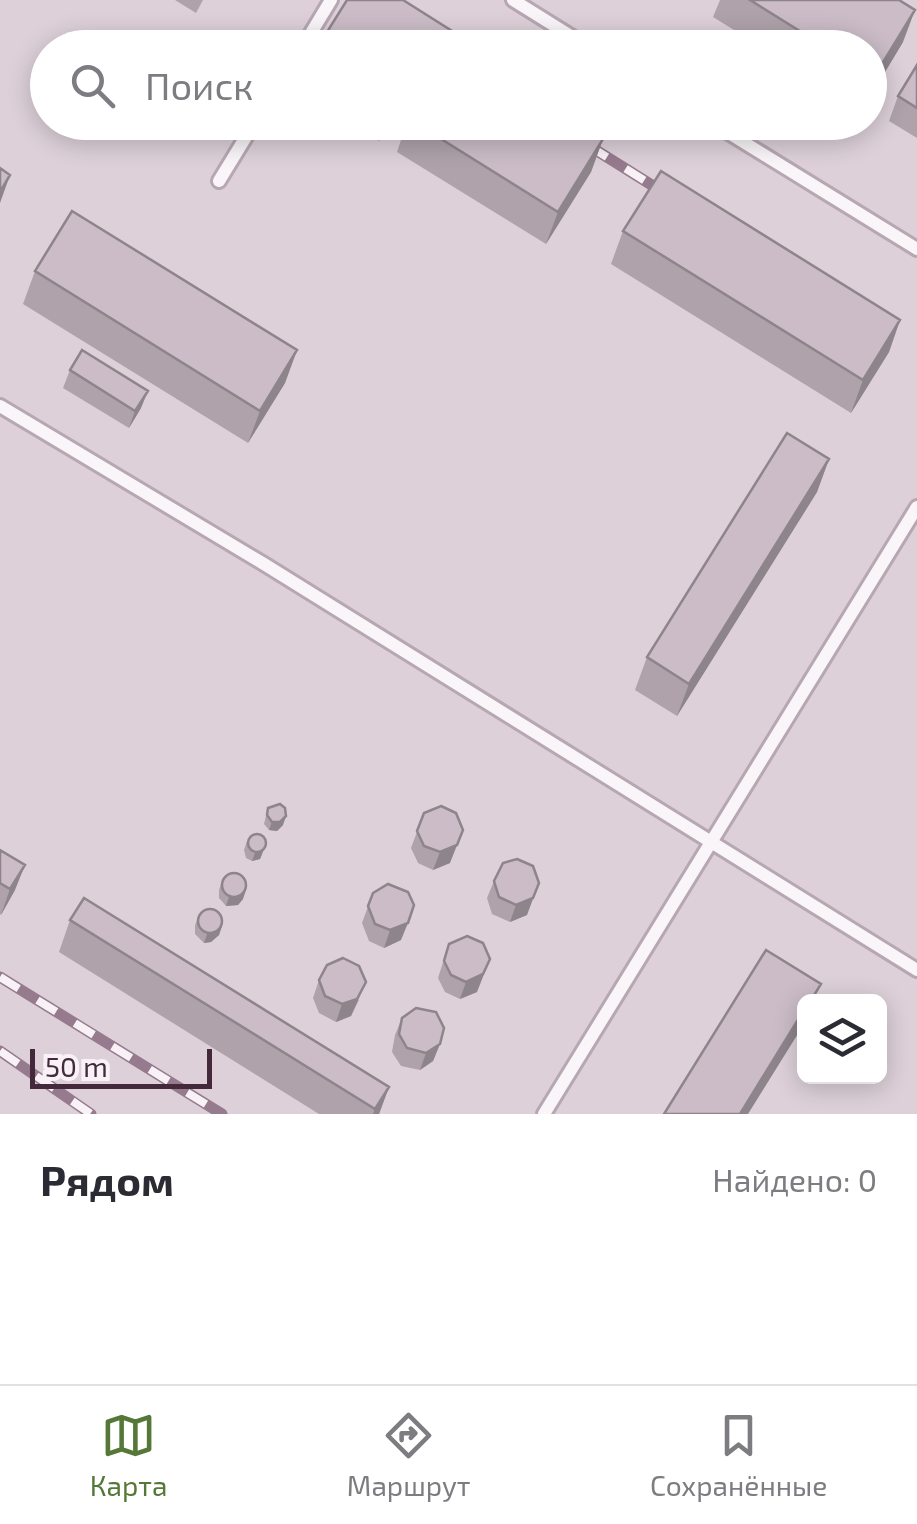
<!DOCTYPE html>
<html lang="ru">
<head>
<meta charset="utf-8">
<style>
  :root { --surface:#fff; --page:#f2f2f3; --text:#2b2b33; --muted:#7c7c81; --line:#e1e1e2; --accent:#557839 }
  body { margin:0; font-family:"Exo 2",sans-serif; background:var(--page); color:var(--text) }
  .controls { position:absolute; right:30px; bottom:30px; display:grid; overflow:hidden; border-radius:15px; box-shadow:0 5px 25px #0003 }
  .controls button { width:90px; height:90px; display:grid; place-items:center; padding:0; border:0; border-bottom:2px solid var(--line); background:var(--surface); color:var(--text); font:50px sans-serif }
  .scale { position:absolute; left:30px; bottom:25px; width:182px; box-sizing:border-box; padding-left:10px; border:5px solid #44293c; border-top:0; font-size:28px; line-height:35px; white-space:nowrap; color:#44293c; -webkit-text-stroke:8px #f8f2f7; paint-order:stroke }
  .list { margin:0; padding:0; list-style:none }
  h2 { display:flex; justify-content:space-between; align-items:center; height:130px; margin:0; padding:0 40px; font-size:42px }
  h2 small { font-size:32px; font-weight:400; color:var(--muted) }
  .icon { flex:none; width:55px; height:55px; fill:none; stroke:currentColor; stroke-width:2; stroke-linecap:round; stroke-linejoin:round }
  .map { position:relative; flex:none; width:917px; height:1114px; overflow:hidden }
  .search { position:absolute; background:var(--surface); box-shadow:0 5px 25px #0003; left:30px; right:30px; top:30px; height:110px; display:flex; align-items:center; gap:25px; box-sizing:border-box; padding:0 35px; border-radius:55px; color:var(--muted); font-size:38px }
  .sheet { height:270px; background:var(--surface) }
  nav { display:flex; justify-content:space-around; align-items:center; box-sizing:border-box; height:140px; border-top:2px solid var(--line); background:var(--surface); font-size:28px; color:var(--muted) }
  nav a { display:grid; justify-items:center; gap:5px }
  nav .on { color:var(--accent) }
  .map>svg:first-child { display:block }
  .built { fill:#ddd0d9; fill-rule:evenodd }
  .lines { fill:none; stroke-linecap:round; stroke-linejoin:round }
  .service-casing { stroke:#b6a7b2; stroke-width:18 }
  .service { stroke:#f9f5f8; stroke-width:12 }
  .rail-casing { stroke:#967a8e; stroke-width:11 }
  .rail { stroke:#f8f2f7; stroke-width:8; stroke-dasharray:22; stroke-linecap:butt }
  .wall { fill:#afa2ab }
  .shaded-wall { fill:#8e848b }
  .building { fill:#cbbcc7; stroke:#8e848b; stroke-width:2.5 }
</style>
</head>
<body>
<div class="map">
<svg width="917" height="1114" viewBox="0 0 917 1114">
  <rect width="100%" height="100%" fill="#ebe2e9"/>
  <!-- built -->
  <path class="built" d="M 0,0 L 917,0 L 917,1114 L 0,1114 ZM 48,48 L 870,48 L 870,122 L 48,122 ZM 804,1002 L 880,1002 L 880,1076 L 804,1076 Z"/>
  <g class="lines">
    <defs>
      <path id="service" d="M 513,0 L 590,48
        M 302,48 L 331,0
        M 711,122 L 917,249
        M 219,181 L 255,122
        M 0,406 L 264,564 L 917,970
        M 544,1114 L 917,507"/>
    </defs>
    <!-- service casing -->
    <use href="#service" class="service-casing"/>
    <!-- service -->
    <use href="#service" class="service"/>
    <defs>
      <path id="rail" d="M 551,122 L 674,199
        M 0,977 L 222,1114
        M 0,1051 L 91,1114"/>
    </defs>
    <!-- rail casing -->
    <use href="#rail" class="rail-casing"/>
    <!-- rail -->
    <use href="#rail" class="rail"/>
  </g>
  <!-- wall -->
  <path class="wall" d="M 175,0 L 203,0 L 196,13 Z
    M 720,0 L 899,0 L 903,42 L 870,97 L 870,48 L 763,48 L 713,17 Z
    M 917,65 L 917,138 L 889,121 L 898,96 Z
    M 350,122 L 584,122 L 583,126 L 603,139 L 591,172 L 546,244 L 397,152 L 402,137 L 388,128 L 379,141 Z
    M 623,231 L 900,320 L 889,352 L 851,413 L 611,264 Z
    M 35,271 L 297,350 L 285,383 L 248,443 L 23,304 Z
    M 70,370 L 141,408 L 129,428 L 63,388 Z
    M 829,459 L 817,492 L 677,716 L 635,690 L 647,657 Z
    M 268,808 L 283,825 L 277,831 L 269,830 L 264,824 Z
    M 424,813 L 450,863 L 433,870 L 418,863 L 411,848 Z
    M 247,841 L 266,844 L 260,859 L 252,861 L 246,858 L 244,850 Z
    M 0,850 L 15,890 L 1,915 L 0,914 Z
    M 222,881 L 243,899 L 238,905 L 226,906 L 219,898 L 219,890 Z
    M 494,881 L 527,915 L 510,922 L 492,914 L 487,898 Z
    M 373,893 L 401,940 L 384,948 L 369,941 L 362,923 Z
    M 199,916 L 222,926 L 219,935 L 211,942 L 204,943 L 195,934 L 195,925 Z
    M 70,920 L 389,1087 L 379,1114 L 319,1114 L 59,952 Z
    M 449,944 L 477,992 L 460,999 L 445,992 L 438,978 Z
    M 319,980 L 359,1000 L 351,1016 L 336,1022 L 319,1013 L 313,998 Z
    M 402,1018 L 440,1044 L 433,1061 L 420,1070 L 401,1066 L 392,1052 L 395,1035 Z"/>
  <!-- shaded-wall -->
  <path class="shaded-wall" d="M 915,10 L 903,42 L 870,97 L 870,88 L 874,77 Z
    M 386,122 L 389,122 L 379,141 Z
    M 603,139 L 591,172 L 546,244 L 558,212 Z
    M 10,175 L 0,203 L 0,192 Z
    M 900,320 L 889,352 L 851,413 L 863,380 Z
    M 297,350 L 285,383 L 248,443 L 260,411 Z
    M 148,391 L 141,408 L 129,428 L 135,411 Z
    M 829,459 L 817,492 L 677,716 L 689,684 Z
    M 286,816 L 283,825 L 277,831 L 269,830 L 272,822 Z
    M 463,830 L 450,863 L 433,870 L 440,852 Z
    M 266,844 L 260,859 L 252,861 L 255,853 Z
    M 25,865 L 15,890 L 1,915 L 10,889 Z
    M 539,883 L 527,915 L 510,922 L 516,905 Z
    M 246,890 L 243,899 L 238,905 L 226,906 L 229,897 Z
    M 408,923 L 401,940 L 384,948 L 390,930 Z
    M 222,926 L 219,935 L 211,942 L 204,943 L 207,934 Z
    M 490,959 L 477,992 L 460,999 L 466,982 Z
    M 366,982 L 351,1016 L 336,1022 L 342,1004 Z
    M 804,1010 L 804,1024 L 748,1114 L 740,1114 Z
    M 440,1044 L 433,1061 L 420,1070 L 426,1053 Z
    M 389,1087 L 379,1114 L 373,1114 L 375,1109 Z"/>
  <!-- building -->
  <path class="building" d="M 347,0 L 403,0 L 479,48 L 317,48 Z
    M 750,0 L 899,0 L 915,10 L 874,77 L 870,74 L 870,48 L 827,48 Z
    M 917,65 L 917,108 L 898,96 Z
    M 414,122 L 582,122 L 581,125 L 603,139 L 558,212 Z
    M 0,168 L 10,175 L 0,192 Z
    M 661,171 L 900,320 L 863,380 L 623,231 Z
    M 72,211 L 297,350 L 260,411 L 35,271 Z
    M 82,350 L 148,391 L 135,411 L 70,370 Z
    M 787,433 L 829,459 L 689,684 L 647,657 Z
    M 280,804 L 285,808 L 286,816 L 280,822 L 272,822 L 267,815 L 268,808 Z
    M 441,806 L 456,813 L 463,830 L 457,845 L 440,852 L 424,846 L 417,831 L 424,813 Z
    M248 843a9 9 0 1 1 18 0a9 9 0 1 1-18 0Z
    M 0,850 L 25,865 L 10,889 L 0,883 Z
    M 517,859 L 533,866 L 539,883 L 533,898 L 516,905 L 499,897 L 494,881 L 503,863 Z
    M222 885a12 12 0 1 1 24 0a12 12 0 1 1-24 0Z
    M 388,884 L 408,892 L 414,905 L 408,923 L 390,930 L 375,924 L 368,906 L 373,893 Z
    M 84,898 L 389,1087 L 375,1109 L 70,920 Z
    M198 921a12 12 0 1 1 24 0a12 12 0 1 1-24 0Z
    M 467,936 L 483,943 L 490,959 L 483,974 L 466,982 L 451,975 L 444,961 L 449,944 Z
    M 766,950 L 821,984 L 810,1002 L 804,1002 L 804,1010 L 740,1114 L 664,1114 Z
    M 343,958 L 359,966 L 366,982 L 357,999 L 342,1004 L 325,996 L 319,980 L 327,965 Z
    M 416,1008 L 436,1012 L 444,1028 L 440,1044 L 426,1053 L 407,1048 L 399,1034 L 402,1018 Z"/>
</svg>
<div class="controls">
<button><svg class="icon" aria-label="layers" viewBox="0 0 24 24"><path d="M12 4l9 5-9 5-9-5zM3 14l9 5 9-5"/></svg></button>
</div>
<div class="scale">50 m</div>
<div class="search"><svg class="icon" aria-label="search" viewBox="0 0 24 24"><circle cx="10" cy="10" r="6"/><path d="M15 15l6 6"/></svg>Поиск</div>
</div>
<section class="sheet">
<h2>Рядом<small>Найдено: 0</small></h2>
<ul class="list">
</ul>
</section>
<nav>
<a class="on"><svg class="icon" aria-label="map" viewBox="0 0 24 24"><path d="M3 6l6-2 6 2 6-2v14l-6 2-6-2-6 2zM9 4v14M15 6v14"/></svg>Карта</a>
<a><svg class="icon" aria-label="directions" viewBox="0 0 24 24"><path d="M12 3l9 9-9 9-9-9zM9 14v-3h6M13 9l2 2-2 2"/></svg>Маршрут</a>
<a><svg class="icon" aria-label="saved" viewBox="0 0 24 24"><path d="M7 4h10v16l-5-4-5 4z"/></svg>Сохранённые</a>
</nav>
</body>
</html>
